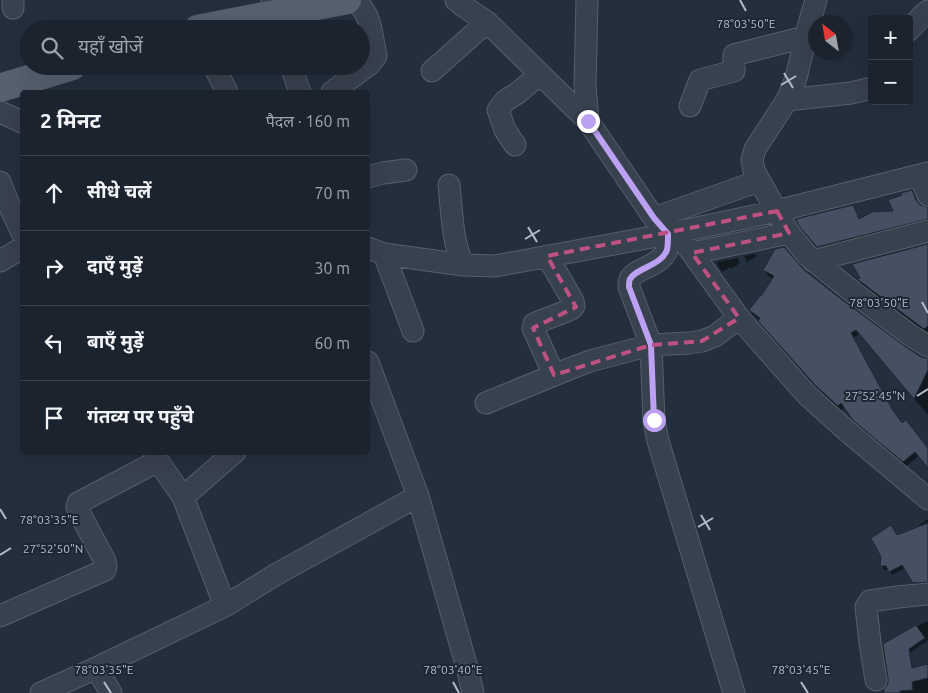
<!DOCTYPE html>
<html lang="hi">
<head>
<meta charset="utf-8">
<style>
  :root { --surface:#1b232e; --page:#282f3a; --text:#f1f3f6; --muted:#a0a4aa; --line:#39404a }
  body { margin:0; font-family:Ubuntu,"Noto Sans Devanagari",sans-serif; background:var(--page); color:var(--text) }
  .controls { position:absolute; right:15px; top:15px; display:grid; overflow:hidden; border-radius:5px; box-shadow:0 5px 20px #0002 }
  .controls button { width:45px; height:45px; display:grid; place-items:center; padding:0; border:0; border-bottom:1px solid var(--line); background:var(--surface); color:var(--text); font:25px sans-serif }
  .compass { position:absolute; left:808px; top:15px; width:45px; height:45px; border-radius:50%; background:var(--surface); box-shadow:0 5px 20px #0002; rotate:329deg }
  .stop { position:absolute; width:15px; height:15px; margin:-11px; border:4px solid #bca0f2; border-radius:50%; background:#fff }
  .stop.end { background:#bca0f2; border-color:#fff; box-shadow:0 1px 5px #0008 }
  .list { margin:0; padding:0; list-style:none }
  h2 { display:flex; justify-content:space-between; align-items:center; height:65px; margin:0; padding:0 20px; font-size:21px }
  h2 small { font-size:16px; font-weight:400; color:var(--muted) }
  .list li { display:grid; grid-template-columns:32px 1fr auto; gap:15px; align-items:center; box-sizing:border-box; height:75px; padding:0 20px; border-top:1px solid var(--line) }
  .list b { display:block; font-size:19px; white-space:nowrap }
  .list em { font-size:16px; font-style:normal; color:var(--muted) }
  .icon { flex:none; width:28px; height:28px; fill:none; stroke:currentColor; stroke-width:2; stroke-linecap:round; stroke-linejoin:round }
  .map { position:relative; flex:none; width:928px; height:693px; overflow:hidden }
  .search { position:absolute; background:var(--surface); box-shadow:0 5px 20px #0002; left:20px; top:20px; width:350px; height:55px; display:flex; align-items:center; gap:12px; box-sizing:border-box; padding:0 18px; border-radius:28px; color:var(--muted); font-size:19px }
  .panel { position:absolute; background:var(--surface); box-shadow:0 5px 20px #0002; left:20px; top:90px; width:350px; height:365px; border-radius:5px }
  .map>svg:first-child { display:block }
  .shadow { fill:#0007 }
  .building { fill:#455162; stroke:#1f2835 }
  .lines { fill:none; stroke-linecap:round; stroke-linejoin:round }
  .minor-casing { stroke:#565f6c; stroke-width:23 }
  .major-casing { stroke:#414a57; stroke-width:29 }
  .minor { stroke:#38414e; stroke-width:21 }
  .major { stroke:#56606e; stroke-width:28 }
  .route { stroke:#bca0f2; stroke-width:6 }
  .marked { fill:none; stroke:#bd5182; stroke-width:4; stroke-dasharray:10 6; stroke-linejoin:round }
  .ticks { fill:none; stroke:#b4bcc9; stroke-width:2 }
  .ticks-label { font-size:12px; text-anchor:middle; fill:#b4bcc9; stroke:#1d2633; stroke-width:4; stroke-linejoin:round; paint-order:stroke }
</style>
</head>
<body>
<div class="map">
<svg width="928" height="693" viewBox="0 0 928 693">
  <rect width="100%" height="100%" fill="#242f3e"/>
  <!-- shadow -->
  <path class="shadow" d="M 917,202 L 919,206 L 928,208 L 928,221 L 820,249 L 803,229 L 858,221 L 894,212 Z
    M 928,245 L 928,334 L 861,284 L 859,280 Z
    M 755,254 L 757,256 L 747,262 L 744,256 Z
    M 738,258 L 740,263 L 731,269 L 730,267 L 722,272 L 716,262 Z
    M 764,270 L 804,271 L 902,346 L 921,358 L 928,360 L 928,415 L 859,334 L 853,338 L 892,411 L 902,425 L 928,449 L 928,468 L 919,456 L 906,466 L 854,421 L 845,407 L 841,410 L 820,391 L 762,326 L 760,320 L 753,315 L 751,310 L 761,298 L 774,279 L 767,275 Z
    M 928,519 L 928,585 L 916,586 L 905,568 L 892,575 L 889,569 L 884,570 L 882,566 L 882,557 L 896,537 L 920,527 L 919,525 Z
    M 928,621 L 928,640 L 910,653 L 913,669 L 928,665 L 928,693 L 886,693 L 915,627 Z"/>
  <!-- building -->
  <path class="building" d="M 912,190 L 916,200 L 920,205 L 928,207 L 928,219 L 817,247 L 799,226 L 796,219 L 853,205 L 859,219 L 872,212 L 893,211 L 888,200 L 902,195 L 901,193 Z
    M 928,244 L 928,326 L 924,329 L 857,279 L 860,278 L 852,264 Z
    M 784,247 L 804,270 L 841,299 L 903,345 L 921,357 L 928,358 L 928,370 L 914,399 L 856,330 L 851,333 L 892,409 L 902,423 L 906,420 L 928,448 L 928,468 L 915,452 L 903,462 L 855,422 L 850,416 L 841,403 L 838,406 L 816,386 L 758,321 L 760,318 L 749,310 L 760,296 L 761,296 L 774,276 L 763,270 L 775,249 Z
    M 928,523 L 928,582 L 913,583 L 902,565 L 889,572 L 886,566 L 880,566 L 881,557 L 871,538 L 891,525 L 897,535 Z
    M 916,625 L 925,638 L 909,649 L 912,668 L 928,664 L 928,678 L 912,682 L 913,690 L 900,691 L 900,693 L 884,693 L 884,689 L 888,684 L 888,678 L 883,644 Z"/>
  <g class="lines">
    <defs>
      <path id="minor" d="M 272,0 L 281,13 L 284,29
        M 456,0 L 463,6 L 487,22 L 588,121 L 654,218 L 668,234 C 668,239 668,245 667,250 C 661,266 636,268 630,279 C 629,281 629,284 629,287 L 651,345 L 654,421 L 658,441 L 734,693
        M 587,0 L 585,85 L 588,121
        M 816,0 L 809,24 L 796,78 L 787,100 L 755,149 L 752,160 L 754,171 L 789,233 L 807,255 L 849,289 L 910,335 L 928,346
        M 13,8 L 13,0
        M 909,30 L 925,13 L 928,11
        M 214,66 L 227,92
        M 292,66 L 294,75 L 300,92
        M 432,71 L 487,22
        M 332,92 L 369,65 L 376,56 L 371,29 L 367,16 L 357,0
        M 787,100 L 851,93 L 872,88
        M 690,106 L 700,80 L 734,71 L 734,55 L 805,37
        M 0,112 L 22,122
        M 515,145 L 505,130 L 498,110 L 505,101 L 519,92 L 540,74
        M 920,176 L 928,195
        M 368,177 L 383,173 L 406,170
        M 0,182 L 9,205 L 22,233
        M 449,185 C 452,212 452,241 463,265
        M 654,218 L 759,181
        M 677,232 L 739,318 L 807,395 L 847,431 L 928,499
        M 368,248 L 384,254 L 463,265 L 495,266 L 668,234 L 777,211 L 928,173
        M 692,253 L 789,233
        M 384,254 L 413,331
        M 547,256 L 573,301 L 574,306 L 571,309 L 567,311 L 538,322 L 534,324 L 533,328 L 554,375
        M 0,261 L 22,248
        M 813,261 L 928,231
        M 368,362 L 418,496 L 468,671 L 473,693
        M 486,403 L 569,369 L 590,361 L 651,345 L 689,343 L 702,341 L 715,336 L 739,318
        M 154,452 L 158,461 L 183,497 L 225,606
        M 183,497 L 235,452
        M 0,616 L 105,570 L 106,566 L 105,561 L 79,512 L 77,507 L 78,503 L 158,461
        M 96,668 L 111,693
        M 876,680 L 870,643 L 866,607 L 870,601 L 898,597 L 928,594
        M 41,693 L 96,668 L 225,606 L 275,575 L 418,496"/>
      <path id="major" d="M 198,29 L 347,0
        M 0,88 L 72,66"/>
    </defs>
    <!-- minor casing -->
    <use href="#minor" class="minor-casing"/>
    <!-- major casing -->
    <use href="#major" class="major-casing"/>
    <!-- minor -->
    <use href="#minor" class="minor"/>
    <!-- major -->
    <use href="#major" class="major"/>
  </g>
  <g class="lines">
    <!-- route -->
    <path class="route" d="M 588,121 L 654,218 L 668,234 C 668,239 668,245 667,250 C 661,266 636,268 630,279 C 629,281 629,285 629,287 L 651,345 L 654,420"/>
  </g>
  <!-- marked area -->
  <path class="marked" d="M 777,211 L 789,233 L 692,253 L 739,318 L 702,341 L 651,345 L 554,375 L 533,328 L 576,307 L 547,256 Z"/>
  <!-- ticks -->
  <path class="ticks" d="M 740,0 L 746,11M 784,73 L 793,88M 781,85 L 796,76M 528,227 L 537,242M 525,239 L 540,230M 922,302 L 928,313M 917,396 L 928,389M 0,509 L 6,519M 701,515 L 710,530M 698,527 L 713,518M 0,555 L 11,548M 104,682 L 111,693M 453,682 L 459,693M 801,682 L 808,693"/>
  <g class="ticks-label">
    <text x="746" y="28">78°03'50"E</text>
    <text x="879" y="307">78°03'50"E</text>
    <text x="875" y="400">27°52'45"N</text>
    <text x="49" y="524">78°03'35"E</text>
    <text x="53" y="553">27°52'50"N</text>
    <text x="104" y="674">78°03'35"E</text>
    <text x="453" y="674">78°03'40"E</text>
    <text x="801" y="674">78°03'45"E</text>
  </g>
</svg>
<div class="controls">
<button>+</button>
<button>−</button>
</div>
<svg class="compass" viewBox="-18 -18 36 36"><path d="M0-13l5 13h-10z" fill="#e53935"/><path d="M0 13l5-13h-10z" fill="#a0a4aa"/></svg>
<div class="stop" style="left:654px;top:420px"></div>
<div class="stop end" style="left:588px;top:121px"></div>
<div class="search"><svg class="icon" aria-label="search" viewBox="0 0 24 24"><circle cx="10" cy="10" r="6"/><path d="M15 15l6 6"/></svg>यहाँ खोजें</div>
<section class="panel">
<h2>2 मिनट<small>पैदल · 160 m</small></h2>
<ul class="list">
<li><svg class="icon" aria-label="ahead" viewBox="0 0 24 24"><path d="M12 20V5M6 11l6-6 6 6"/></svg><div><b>सीधे चलें</b></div><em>70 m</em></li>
<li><svg class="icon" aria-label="right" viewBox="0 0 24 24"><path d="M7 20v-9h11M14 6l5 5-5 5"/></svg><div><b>दाएँ मुड़ें</b></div><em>30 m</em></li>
<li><svg class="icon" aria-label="left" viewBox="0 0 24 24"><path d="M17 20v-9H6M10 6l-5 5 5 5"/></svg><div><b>बाएँ मुड़ें</b></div><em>60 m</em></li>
<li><svg class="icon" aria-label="arrive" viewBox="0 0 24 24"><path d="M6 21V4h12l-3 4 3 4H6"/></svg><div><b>गंतव्य पर पहुँचे</b></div></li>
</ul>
</section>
</div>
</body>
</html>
